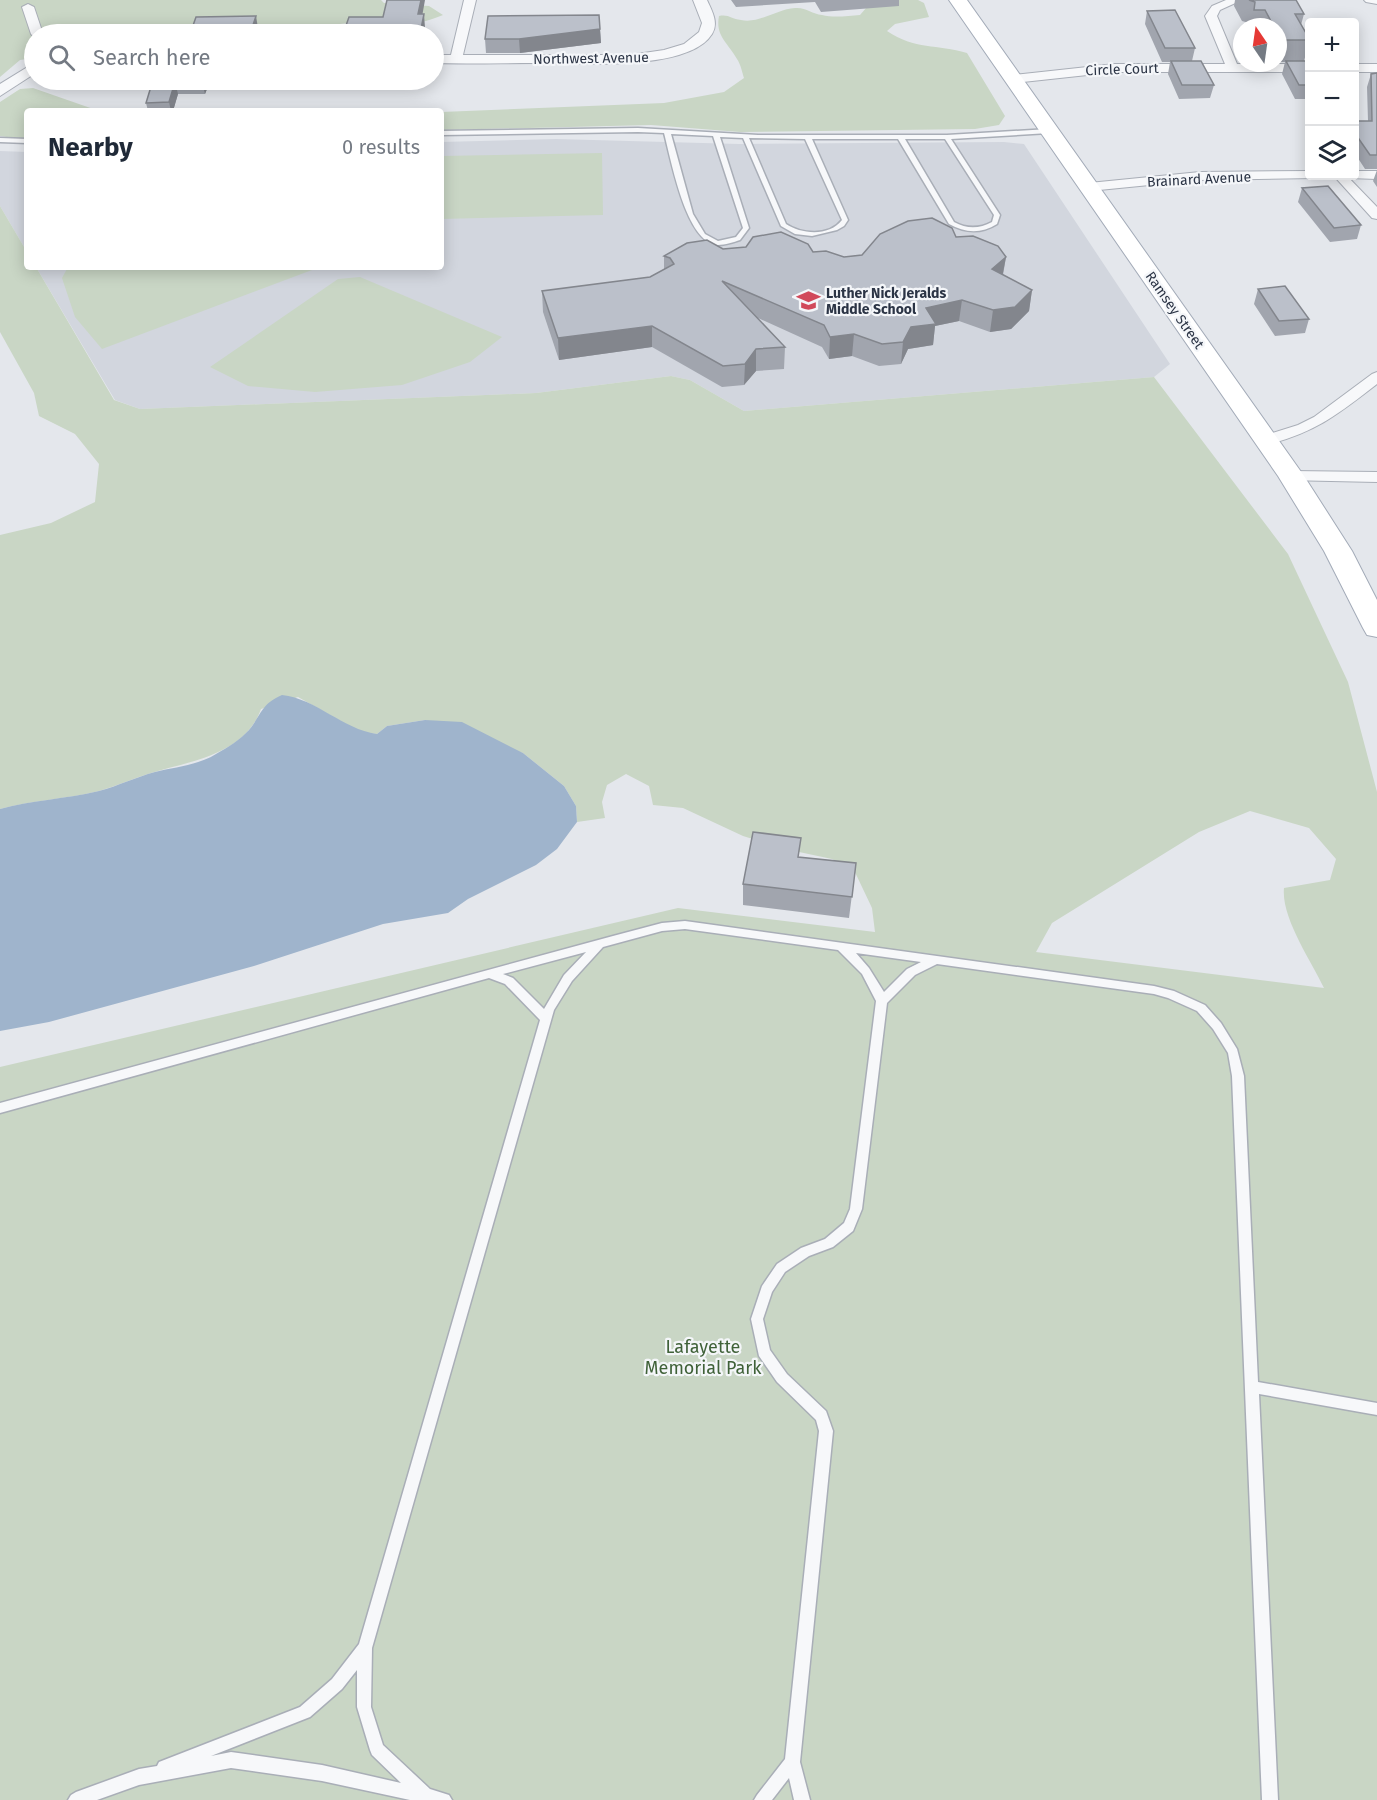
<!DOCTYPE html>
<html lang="en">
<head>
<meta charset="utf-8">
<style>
  :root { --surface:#fff; --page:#f6f6f7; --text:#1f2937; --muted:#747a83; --line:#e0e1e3 }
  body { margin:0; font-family:"Fira Sans",sans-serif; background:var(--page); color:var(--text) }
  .controls { position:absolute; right:18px; top:18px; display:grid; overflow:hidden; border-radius:6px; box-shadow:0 3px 15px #0003 }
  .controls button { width:54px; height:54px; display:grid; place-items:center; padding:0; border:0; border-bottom:2px solid var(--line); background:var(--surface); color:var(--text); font:30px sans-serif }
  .compass { position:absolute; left:1233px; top:18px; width:54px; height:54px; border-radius:50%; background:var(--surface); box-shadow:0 3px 15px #0003; rotate:347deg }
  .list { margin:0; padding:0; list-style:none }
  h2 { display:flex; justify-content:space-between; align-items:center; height:78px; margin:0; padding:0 24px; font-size:26px }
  h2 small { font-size:20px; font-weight:400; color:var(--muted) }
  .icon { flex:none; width:33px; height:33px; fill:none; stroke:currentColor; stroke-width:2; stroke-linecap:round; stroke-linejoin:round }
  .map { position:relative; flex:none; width:1377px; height:1800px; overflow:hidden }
  .search { position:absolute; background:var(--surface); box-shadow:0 3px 15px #0003; left:24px; top:24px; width:420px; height:66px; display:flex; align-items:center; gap:15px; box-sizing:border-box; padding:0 21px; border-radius:33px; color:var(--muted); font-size:22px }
  .panel { position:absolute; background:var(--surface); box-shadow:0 3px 15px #0003; left:24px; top:108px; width:420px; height:162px; border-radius:6px }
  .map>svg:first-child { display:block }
  .built { fill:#d2d6de }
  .green { fill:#c9d6c5; fill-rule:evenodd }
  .water { fill:#9fb4cc }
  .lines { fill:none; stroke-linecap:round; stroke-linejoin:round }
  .service-casing { stroke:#a9aeb7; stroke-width:3 }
  .minor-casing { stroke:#a9aeb7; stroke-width:2 }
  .tertiary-casing { stroke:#a9aeb7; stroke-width:2 }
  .primary-casing { stroke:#a3abb8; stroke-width:2 }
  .service { fill:#f7f8fa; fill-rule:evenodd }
  .minor { fill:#f7f8fa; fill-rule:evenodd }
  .tertiary { fill:#f7f8fa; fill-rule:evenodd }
  .primary { fill:#fff; fill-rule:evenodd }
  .wall { fill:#a1a5ae }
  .shaded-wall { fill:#83868d }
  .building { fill:#bbc0ca; stroke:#83868d; stroke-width:1.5 }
  .labels { text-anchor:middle; stroke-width:4.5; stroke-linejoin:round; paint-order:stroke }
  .far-street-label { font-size:14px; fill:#2b3445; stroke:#f4f6f9 }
  .far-poi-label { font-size:14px; font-weight:bold; fill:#2b3445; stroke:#f4f6f9; text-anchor:start }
  .near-park-label { font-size:18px; fill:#3f6138; stroke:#f4f6f9 }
</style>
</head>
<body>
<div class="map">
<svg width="1377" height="1800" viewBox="0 0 1377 1800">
  <rect width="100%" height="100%" fill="#e4e7ec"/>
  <!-- built -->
  <path class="built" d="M 556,139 L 739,144 L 1004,142 L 1024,144 L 1170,364 L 1154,377 L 744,411 L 690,380 L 671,376 L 536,393 L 140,409 L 115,400 L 36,267 L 441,267 L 441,142 Z
    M 0,151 L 27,152 L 27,252 L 0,206 Z"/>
  <!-- green -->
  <path class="green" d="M 0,0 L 381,0 L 384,3 L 429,6 L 443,15 C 435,18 428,21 420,22 C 388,26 328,17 301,34 L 34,34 L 34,58 L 20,60 L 0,77 Z
    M 873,0 L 918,0 L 924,3 L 929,17 L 895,24 L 887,31 C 915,50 937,44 967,53 L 1005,116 L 999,125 L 975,129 L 740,132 L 651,125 L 441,130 L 441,112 L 664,103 L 724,92 L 744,78 C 742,72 741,65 737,59 C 728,43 715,36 719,16 C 729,14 731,19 741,20 C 759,24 777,9 795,8 C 806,7 812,14 822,15 C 833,18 848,16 860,15 Z
    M 33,88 L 99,111 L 27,111 L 27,140 L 0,136 L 0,102 L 20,89 Z
    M 602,153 L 603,215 L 441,219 L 441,156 Z
    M 0,206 L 27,252 L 27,267 L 36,267 L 114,400 L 140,409 L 536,393 L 671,376 L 690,380 L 744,411 L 1154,377 L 1288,554 L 1348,682 L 1377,792 L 1377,1800 L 0,1800 L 0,1067 L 678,908 L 875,932 L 872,908 L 853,868 L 832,859 L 785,849 L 743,836 L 683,808 L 653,805 L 649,786 L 626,774 L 607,785 L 602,802 L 605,818 L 577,822 L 576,806 L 564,786 L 523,753 L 425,720 L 387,726 L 377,734 L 360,732 L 298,697 L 261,709 C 245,754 191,761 151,773 C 134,778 117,786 99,791 C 67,799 33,800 0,809 L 0,535 L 51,523 L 95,502 L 99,464 L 75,434 L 39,416 L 34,393 L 0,332 ZM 1250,811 L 1309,828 L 1336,859 L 1330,880 L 1284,888 C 1281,918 1312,962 1324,988 L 1036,952 L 1052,923 L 1199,832 Z
    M 68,267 L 320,267 L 102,349 L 75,317 L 62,278 Z
    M 360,277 L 502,337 L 470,362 L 402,385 L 315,392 L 248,386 L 210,367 L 338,279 Z"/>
  <!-- water -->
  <path class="water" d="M 282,695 C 317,699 342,729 377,734 L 387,726 L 425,720 L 462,722 L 523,753 L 564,786 L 576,806 L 577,822 L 557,849 L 536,865 L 468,899 L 448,913 L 383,924 L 254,966 L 49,1022 L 0,1031 L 0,809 C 32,800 66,799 99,791 C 118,786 136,777 155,772 C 175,767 199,765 216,754 C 227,748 241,739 249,730 C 262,714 261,704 282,695 Z"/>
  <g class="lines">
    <defs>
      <path id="service" d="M 638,128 L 758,135 L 947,135 L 1049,129 L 1052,131 L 1049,133 L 951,139 L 1000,215 L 997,224 C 981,234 965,233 949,224 L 898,139 L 812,139 L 848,220 L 844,226 L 837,230 L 812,236 L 795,234 L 781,226 L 743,138 L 720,137 L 749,228 L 740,240 C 734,242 725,245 718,245 C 686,244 671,159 664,133 L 638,132 L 441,135 L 441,131 ZM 671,134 L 713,136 L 743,228 L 736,237 L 718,241 L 705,234 L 693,214 ZM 749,138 L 805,139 L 842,220 C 829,237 801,234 786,224 ZM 905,139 L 945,139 L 994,215 L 992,222 C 979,229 967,229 954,222 Z
        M 0,138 L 27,139 L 27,143 L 0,142 Z
        M 685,921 L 1154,986 L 1174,991 L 1205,1005 L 1221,1023 L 1237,1049 L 1244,1076 L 1258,1382 L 1377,1403 L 1377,1415 L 1259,1394 L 1278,1800 L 1262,1800 L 1232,1076 L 1228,1053 L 1213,1029 L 1197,1011 L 1168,998 L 1154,994 L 937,964 L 915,975 L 887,1003 L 862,1209 L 853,1231 L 833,1247 L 809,1256 L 785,1272 L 772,1292 L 763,1319 L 770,1350 L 787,1374 L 826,1411 L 833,1431 L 800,1762 L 810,1800 L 794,1800 L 789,1778 L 772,1800 L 754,1800 L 757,1795 L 785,1759 L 819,1431 L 816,1420 L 777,1382 L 759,1356 L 751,1319 L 762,1286 L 777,1264 L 801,1248 L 825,1239 L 844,1223 L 850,1209 L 876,1001 L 862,974 L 838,950 L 685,929 L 662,931 L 603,947 L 572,981 L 554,1010 L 372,1648 L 371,1707 L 383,1745 L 430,1789 L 449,1795 L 452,1800 L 410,1800 L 322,1781 L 231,1768 L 139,1785 L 97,1800 L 68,1800 L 71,1795 L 76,1792 L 139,1769 L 157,1766 L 159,1762 L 300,1707 L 332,1679 L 359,1644 L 540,1020 L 505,984 L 489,978 L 0,1113 L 0,1103 L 613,936 L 662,923 ZM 586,952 L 564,975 L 544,1009 L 513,978 L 503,974 ZM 856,953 L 921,962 L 907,969 L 884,992 L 869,968 ZM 357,1670 L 357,1707 L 370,1750 L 372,1755 L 401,1783 L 322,1765 L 231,1752 L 211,1756 L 310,1717 L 342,1689 Z"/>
      <path id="minor" d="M 464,0 L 476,0 L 462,59 L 456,63 L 450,59 Z
        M 1226,0 L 1242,0 L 1220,10 L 1217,16 L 1237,64 L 1310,64 L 1310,72 L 1115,72 L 1013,83 L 1007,79 L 1013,75 L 1115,64 L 1225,64 L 1205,16 L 1212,6 Z
        M 1364,0 L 1377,0 L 1377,4 L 1366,2 Z
        M 28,4 L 34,7 L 43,34 L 34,34 L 34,37 L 31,34 L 22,7 Z
        M 1354,64 L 1377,64 L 1377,72 L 1354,72 Z
        M 1310,171 L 1310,176 L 1316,176 L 1315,178 L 1200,180 L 1089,191 L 1082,187 L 1089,183 L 1200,172 Z
        M 1354,171 L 1377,171 L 1377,179 L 1349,178 L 1348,176 L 1354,176 Z
        M 1334,176 L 1347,176 L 1377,207 L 1377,219 L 1372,218 Z
        M 1377,372 L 1377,384 C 1337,415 1316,432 1266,445 L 1258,440 L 1260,437 L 1298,425 L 1314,417 L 1372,374 Z
        M 1291,471 L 1377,472 L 1377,482 L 1285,480 L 1283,476 Z"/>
      <path id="tertiary" d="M 693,0 L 707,0 C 712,11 719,23 712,34 C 689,72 576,63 535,63 C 501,63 467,64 434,63 L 434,55 L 630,55 L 664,50 L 684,44 L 699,32 L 702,23 Z
        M 34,63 L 34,74 L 0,96 L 0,84 Z"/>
      <path id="primary" d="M 949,0 L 967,0 L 1304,476 L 1352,551 L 1377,600 L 1377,637 L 1367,635 L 1363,628 L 1324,551 L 1278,476 Z"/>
    </defs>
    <!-- service casing -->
    <use href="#service" class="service-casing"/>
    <!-- minor casing -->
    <use href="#minor" class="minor-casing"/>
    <!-- tertiary casing -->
    <use href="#tertiary" class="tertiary-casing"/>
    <!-- primary casing -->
    <use href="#primary" class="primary-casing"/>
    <!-- service -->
    <use href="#service" class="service"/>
    <!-- minor -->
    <use href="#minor" class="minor"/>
    <!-- tertiary -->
    <use href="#tertiary" class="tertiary"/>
    <!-- primary -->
    <use href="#primary" class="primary"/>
  </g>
  <!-- wall -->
  <path class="wall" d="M 731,0 L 899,0 L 899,6 L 821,12 L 815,2 L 736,7 Z
    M 1235,0 L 1296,0 L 1304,14 L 1301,25 L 1310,39 L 1304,61 L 1310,61 L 1310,99 L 1295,99 L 1282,74 L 1285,62 L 1278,62 L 1278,27 L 1249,27 L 1249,23 L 1242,21 L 1234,6 Z
    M 1147,11 L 1195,48 L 1192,61 L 1214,85 L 1210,98 L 1179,99 L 1168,74 L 1170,62 L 1162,62 L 1145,24 Z
    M 599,15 L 601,43 L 520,53 L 486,53 L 485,39 Z
    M 1377,73 L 1377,169 L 1365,169 L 1354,152 L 1354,121 L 1368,121 L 1367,87 L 1371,74 Z
    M 153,80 L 243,80 L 240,89 L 207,89 L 205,94 L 178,94 L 173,111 L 148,111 L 146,103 Z
    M 333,80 L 417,80 L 416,84 L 334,84 Z
    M 1377,170 L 1377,187 L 1373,181 Z
    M 1302,188 L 1361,225 L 1357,239 L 1330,242 L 1298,202 Z
    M 956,237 L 1006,257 L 1003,275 L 1032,290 L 1029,311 L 1011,329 L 990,332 L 959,321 L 935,326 L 933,345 L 908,349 L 901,364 L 879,366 L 852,356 L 829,359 L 822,347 L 758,318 L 785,347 L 784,369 L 756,371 L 744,385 L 722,387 L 652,347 L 559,360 L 543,312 L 542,291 L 650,277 L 664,269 L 664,256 L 723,249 L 813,252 L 844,257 L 862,255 Z
    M 1258,289 L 1309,319 L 1305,333 L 1275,336 L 1254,304 Z
    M 799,857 L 856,863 L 849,918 L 743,905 L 743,884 Z"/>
  <!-- shaded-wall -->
  <path class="shaded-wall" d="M 421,0 L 425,0 L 420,28 L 418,14 Z
    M 424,14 L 425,28 L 424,34 L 420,34 Z
    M 256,16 L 258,28 L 256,34 L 250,34 Z
    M 600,29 L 601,43 L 520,53 L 519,39 Z
    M 203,80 L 205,80 L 207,89 L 205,94 L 202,82 Z
    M 238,80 L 243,80 L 240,89 Z
    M 175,82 L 178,94 L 173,111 L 171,111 L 169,102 Z
    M 1006,257 L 1002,278 L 992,269 Z
    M 1032,290 L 1029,311 L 1011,329 L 990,332 L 993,310 Z
    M 962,300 L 959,321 L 935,326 L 933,345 L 908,349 L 901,364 L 903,342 L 911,327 L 926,308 Z
    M 652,326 L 652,347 L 559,360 L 558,338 Z
    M 854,334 L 852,356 L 829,359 L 830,337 Z
    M 756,349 L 756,371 L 744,385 L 745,364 Z"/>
  <!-- building -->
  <path class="building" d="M 387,0 L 421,0 L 418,14 L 424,14 L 420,34 L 343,34 L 349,17 L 383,17 Z
    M 1249,0 L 1296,0 L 1304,14 L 1295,14 L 1310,40 L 1281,40 L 1278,34 L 1278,27 L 1274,27 L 1265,10 L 1254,10 L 1255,2 Z
    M 1175,10 L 1195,48 L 1165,48 L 1147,11 Z
    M 599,15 L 600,29 L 519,39 L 485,39 L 488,16 Z
    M 256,16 L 250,34 L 190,34 L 196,17 Z
    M 1171,61 L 1201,61 L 1214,85 L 1182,85 Z
    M 1286,61 L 1310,61 L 1310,85 L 1299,85 Z
    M 1377,73 L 1377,155 L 1370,155 L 1354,132 L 1354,121 L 1372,121 L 1371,74 Z
    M 153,80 L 203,80 L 202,82 L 175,82 L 169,102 L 146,103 Z
    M 1328,186 L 1361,225 L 1334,228 L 1302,188 Z
    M 932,218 L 952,228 L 956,237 L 973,236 L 998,246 L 1006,257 L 992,269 L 1032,290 L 1015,307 L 993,310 L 962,300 L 926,308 L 936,324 L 911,327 L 903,342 L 882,344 L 854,334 L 830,337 L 824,325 L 722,281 L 785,347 L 756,349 L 745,364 L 723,366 L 652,326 L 558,338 L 542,291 L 650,277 L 674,264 L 670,258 L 664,256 L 687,243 L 707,240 L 723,249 L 746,247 L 753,237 L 781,232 L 808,244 L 813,252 L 826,251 L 844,257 L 862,255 L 880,234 L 908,221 Z
    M 1285,286 L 1309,319 L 1279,321 L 1258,289 Z
    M 753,832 L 801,838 L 798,857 L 856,863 L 852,897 L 743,884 Z"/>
  <!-- icons -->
  <defs>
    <symbol id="school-bare" viewBox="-9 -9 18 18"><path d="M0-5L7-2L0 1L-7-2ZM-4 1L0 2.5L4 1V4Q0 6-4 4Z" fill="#d1495b" stroke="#f4f6f9" stroke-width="2.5" paint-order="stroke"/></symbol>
  </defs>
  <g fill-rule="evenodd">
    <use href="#school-bare" x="792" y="284" width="33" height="33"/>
  </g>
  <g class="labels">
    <!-- far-street labels -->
    <g class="far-street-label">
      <text transform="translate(591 58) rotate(-1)" y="5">Northwest Avenue</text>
      <text transform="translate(1122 69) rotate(-2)" y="5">Circle Court</text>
      <text transform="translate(1199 179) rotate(-3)" y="5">Brainard Avenue</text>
      <text transform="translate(1175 310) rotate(55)" y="5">Ramsey Street</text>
    </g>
    <!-- far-poi labels -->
    <g class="far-poi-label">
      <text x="826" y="298">Luther Nick Jeralds<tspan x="826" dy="16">Middle School</tspan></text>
    </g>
    <!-- near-park labels -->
    <g class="near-park-label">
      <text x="703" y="1353">Lafayette<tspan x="703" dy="21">Memorial Park</tspan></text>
    </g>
  </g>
</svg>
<div class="controls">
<button>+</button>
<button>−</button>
<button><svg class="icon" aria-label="layers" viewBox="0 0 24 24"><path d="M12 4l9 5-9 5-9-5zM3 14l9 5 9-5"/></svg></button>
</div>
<svg class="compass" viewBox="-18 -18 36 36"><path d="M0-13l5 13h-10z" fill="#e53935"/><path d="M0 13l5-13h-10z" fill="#747a83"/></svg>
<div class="search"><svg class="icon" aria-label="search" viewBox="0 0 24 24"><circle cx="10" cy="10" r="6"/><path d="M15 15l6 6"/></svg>Search here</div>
<section class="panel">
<h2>Nearby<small>0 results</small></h2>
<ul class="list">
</ul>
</section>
</div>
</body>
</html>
